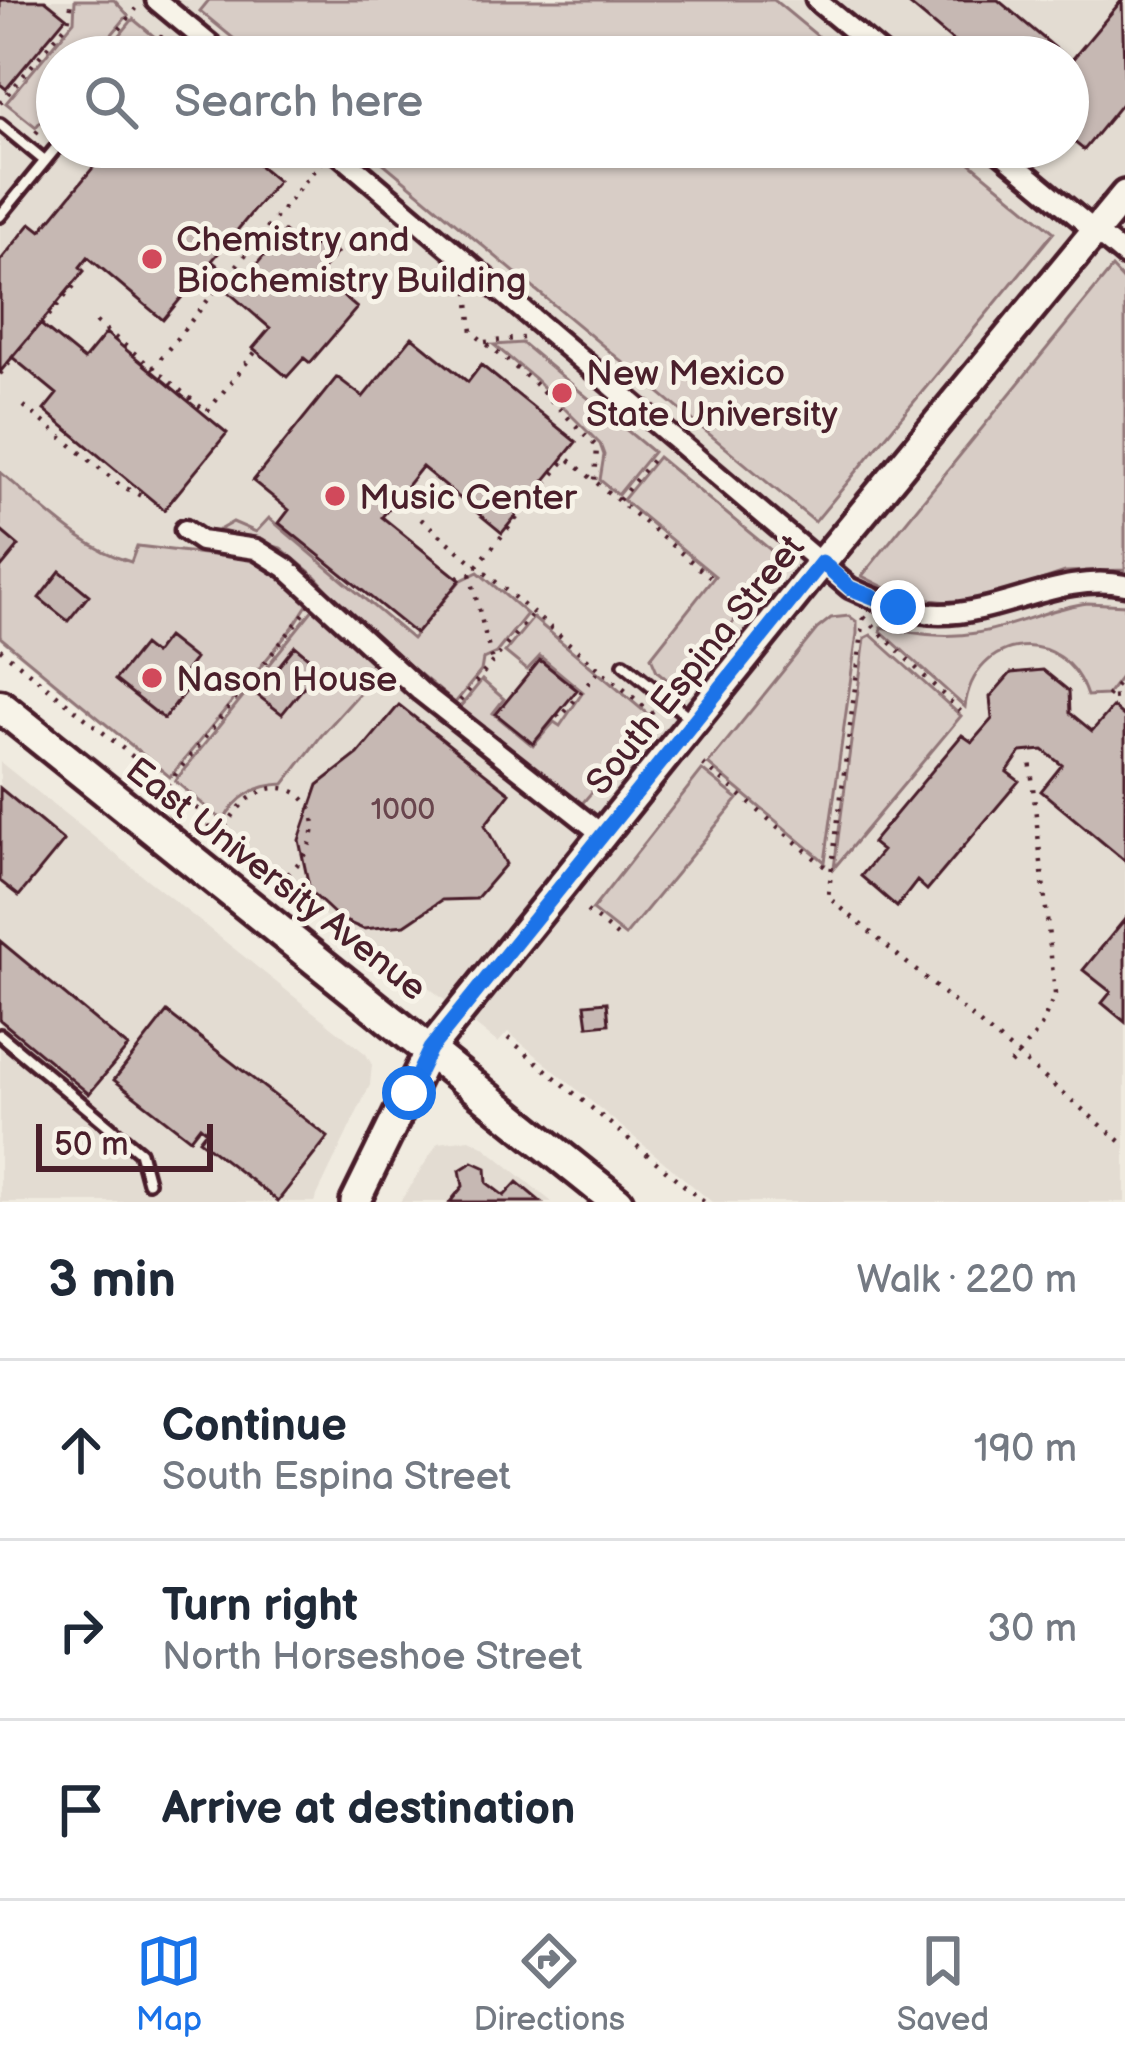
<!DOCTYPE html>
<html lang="en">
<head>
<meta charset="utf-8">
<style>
  :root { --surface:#fff; --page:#f6f6f7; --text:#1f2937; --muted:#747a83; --line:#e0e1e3; --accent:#1a73e8 }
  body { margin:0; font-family:"Balsamiq Sans",sans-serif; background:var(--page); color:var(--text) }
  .scale { position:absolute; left:36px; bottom:30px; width:177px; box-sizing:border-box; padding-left:12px; border:6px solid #4a1f2b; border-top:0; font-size:33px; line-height:42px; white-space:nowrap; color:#4a1f2b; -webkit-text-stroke:9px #f7f3e8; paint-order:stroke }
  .stop { position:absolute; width:36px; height:36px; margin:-27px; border:9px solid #1a73e8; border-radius:50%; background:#fff }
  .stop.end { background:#1a73e8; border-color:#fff; box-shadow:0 3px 12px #0008 }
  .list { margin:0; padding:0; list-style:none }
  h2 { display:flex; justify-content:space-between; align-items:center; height:156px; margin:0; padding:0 48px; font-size:51px }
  h2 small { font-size:39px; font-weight:400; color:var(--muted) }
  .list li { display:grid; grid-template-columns:78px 1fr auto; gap:36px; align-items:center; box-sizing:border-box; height:180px; padding:0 48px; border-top:3px solid var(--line) }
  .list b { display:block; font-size:45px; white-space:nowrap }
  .list p { margin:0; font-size:39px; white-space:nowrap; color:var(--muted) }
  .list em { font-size:39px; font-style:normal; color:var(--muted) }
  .icon { flex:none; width:66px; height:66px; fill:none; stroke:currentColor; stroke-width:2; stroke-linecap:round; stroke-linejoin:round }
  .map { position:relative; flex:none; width:1125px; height:1202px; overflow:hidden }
  .search { position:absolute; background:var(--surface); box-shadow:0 3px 9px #0004; left:36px; right:36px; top:36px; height:132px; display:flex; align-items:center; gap:30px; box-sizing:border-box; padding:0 42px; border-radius:66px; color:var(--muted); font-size:45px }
  .sheet { height:696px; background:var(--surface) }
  nav { display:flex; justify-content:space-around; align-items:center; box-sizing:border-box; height:168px; border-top:3px solid var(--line); background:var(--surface); font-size:33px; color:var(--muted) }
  nav a { display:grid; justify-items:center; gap:6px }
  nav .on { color:var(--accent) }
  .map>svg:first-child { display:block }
  .built { fill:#e3dcd2; fill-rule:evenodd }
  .green { fill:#d8cdc6; stroke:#917678; stroke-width:3 }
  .building { fill:#c6b8b3; stroke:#4a1f2b; stroke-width:3 }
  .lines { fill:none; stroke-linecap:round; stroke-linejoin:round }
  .lane-casing { stroke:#4a1f2b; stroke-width:18 }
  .street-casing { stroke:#4a1f2b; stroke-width:27 }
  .secondary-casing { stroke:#4a1f2b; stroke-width:36 }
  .primary-casing { stroke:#4a1f2b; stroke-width:39 }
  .path { stroke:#4a1f2b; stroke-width:4.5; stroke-dasharray:3 9; stroke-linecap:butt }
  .lane { stroke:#f7f3e8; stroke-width:9 }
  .street { stroke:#f7f3e8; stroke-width:18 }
  .secondary { stroke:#f7f3e8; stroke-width:27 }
  .primary { stroke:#f7f3e8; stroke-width:30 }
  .route { stroke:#1a73e8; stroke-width:15 }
  .poi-dot { fill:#d1495b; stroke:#f7f3e8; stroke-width:4.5 }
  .labels { text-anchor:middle; stroke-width:10; stroke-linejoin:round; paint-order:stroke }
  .number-label { font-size:30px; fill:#69454d }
  .poi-label { font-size:36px; fill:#4a1f2b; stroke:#f7f3e8; text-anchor:start }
  .street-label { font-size:36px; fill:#4a1f2b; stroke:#f7f3e8 }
</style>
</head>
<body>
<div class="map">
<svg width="1125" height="1202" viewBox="0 0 1125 1202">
  <rect width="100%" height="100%" fill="#f0ebe0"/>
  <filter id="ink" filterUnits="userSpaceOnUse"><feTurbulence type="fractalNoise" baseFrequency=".00833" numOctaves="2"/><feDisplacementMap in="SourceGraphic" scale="24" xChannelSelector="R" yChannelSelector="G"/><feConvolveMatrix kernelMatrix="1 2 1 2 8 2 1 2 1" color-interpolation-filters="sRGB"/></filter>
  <g filter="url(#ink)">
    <!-- built -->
    <path class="built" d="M 0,0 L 1125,0 L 1125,1202 L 712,1202 L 508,1032 L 498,1043 L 412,974 L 400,975 L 219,832 L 221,821 L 0,640 ZM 57,57 L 1068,57 L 1068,147 L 57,147 Z
      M 0,762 L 366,1054 L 372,1065 L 370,1085 L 314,1202 L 0,1202 Z
      M 470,1139 L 483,1146 L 552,1202 L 400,1202 L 438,1143 Z"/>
    <!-- green -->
    <path class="green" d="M 75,0 L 114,0 L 128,15 L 93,57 L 57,57 L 57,101 L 36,127 L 6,103 L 74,21 Z
      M 209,0 L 774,0 L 843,57 L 256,57 L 200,11 Z
      M 133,19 L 156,38 L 140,57 L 102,57 Z
      M 364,147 L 951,147 L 1054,232 L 815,522 Z
      M 1112,268 L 1125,282 L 1125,570 L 1065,572 L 984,599 L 954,603 L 902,596 L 862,576 Z
      M 522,343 L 653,452 L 618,495 L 600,480 L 604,455 L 600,444 L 534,378 L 494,345 Z
      M 658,457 L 784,561 L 678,689 L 657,671 L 651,657 L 715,576 L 623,500 Z
      M 0,472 C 40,504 80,548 131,562 L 137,546 L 254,560 L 291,582 L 309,602 L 293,627 L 170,777 L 0,637 Z
      M 269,518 L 412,639 L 460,581 L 478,572 L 527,614 L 496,653 L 483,659 L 481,671 L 455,703 L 354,620 L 316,577 L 281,548 L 219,530 L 233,522 L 256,532 Z
      M 1088,603 L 1125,605 L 1125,672 L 1107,695 L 1087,696 C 1064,624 974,633 965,707 L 881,631 L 881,627 C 914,633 943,639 976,633 C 1015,627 1048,608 1088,603 Z
      M 314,608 L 378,669 L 375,676 L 321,736 L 284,784 C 256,785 237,796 223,821 L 175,781 Z
      M 849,616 L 857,622 L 857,634 L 825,862 L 708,764 L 817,629 L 831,618 Z
      M 533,618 L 651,717 L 649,725 L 580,806 L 460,707 L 482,680 L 504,699 L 493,713 L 533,746 L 554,722 L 560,726 L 583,692 L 540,656 L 527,670 L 505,652 Z
      M 871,635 L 961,716 L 834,868 L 865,638 Z
      M 702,770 L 738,799 L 625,936 L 592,910 Z"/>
    <!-- building -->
    <path class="building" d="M 0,0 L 45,0 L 66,17 L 6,89 L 0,84 Z
      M 904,0 L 998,0 L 1066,57 L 972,57 Z
      M 1122,0 L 1125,100 L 1084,150 L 1068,137 L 1068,59 L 1071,61 Z
      M 110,147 L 237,147 L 278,181 L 163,320 L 88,257 L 80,267 L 84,271 L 0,372 L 0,261 L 31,223 L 41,231 Z
      M 284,232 L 308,253 L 320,239 L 337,253 L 318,275 L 357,308 L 310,363 L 304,358 L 287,377 L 253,348 L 270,328 L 204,271 L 212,261 L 240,284 Z
      M 40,324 L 84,360 L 106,333 L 227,433 L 164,510 L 44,410 L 57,394 L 12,357 Z
      M 412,337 L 468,382 L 481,365 L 576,442 L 502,533 L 422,467 L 382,517 L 460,580 L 416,634 L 279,523 L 289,510 L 253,481 L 337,377 L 363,397 Z
      M 0,530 L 19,546 L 0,569 Z
      M 60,571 L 89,595 L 68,621 L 39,598 Z
      M 167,637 L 195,659 L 183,675 L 192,682 L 164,719 L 115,680 L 143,645 L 154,654 Z
      M 295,646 L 320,667 L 282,714 L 256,694 Z
      M 540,660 L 577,690 L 533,744 L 496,714 Z
      M 1043,670 L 1069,691 L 1070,713 L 1092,731 L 1113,707 L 1125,717 L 1125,861 L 1041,791 L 1062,765 L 1043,750 L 1021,752 L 1007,772 L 1019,781 L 927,890 L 917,881 L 897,907 L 861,876 L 882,851 L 872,843 L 962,735 L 972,742 L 992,719 L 990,697 L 1011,673 Z
      M 399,705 L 510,793 L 485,825 L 506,864 L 476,899 L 442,900 L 405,925 L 363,929 L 340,919 L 310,891 L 299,840 L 318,785 L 358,754 Z
      M 0,788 L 64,841 L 19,896 L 0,881 Z
      M 1125,919 L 1125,1022 L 1102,1003 L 1111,992 L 1083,970 Z
      M 0,941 L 128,1047 L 89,1094 L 0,1020 Z
      M 607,1002 L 609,1024 L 588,1026 L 585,1004 Z
      M 167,1012 L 328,1137 L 278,1201 L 199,1140 L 206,1131 L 200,1126 L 190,1139 L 114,1080 Z
      M 473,1162 L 486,1168 L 487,1183 L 504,1196 L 517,1182 L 541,1202 L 450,1202 L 463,1186 L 460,1170 Z"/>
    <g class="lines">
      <defs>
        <path id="lane" d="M 0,124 L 45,161
          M 0,216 L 55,149
          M 624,664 L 690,718
          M 0,1035 L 140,1152 L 148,1182"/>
        <path id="street" d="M 156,0 L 225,57
          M 816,0 L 885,57
          M 331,147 L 850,588 C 878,601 910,614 940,614 C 1003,614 1062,572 1125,585
          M 994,147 L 1125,256
          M 185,530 L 201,541 L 256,549 L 286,568 L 420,691 L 603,835"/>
        <path id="secondary" d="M 355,1202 L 430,1049 L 806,582 L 1125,195"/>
        <path id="primary" d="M 0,706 L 617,1202"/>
      </defs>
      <!-- lane casing -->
      <use href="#lane" class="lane-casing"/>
      <!-- street casing -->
      <use href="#street" class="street-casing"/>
      <!-- secondary casing -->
      <use href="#secondary" class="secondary-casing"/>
      <!-- primary casing -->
      <use href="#primary" class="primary-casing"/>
      <!-- path -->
      <path class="path" d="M 97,57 L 136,9
        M 145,57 L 161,37 L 169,43
        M 0,103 L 68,23 L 72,0
        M 36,133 L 57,106
        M 229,275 L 321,162
        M 468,292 L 472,332 L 532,381 L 597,447 L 595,481
        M 96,322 L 207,412 L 256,351
        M 41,325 L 78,281
        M 485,342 L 523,338
        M 153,368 L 220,285
        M 0,374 L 14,358
        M 24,406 L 120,485 L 141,496
        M 619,500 L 657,454
        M 421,519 L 659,719
        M 470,574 L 492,661
        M 457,578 L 470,574 L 567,458 L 710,577
        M 864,617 L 828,897 L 1125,1145
        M 864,617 L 962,713
        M 0,649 L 211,820 L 209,830
        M 1125,676 L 1106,698 L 1125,697
        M 460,701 L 533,613
        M 557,715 L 560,718 L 600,669
        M 703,764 L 830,871
        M 167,785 L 306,611
        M 220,838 C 269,732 367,817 277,883
        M 587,911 L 622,940
        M 508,1038 L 704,1202
        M 1010,1064 L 1040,1029 L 1055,994 L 1030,759"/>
      <!-- lane -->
      <use href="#lane" class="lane"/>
      <!-- street -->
      <use href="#street" class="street"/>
      <!-- secondary -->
      <use href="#secondary" class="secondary"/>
      <!-- primary -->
      <use href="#primary" class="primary"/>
    </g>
  </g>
  <g class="lines" filter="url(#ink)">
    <!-- route -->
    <path class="route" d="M 409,1093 L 430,1049 L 822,562 L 850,588 L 898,607"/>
  </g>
  <!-- markers -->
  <g class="poi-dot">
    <circle cx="152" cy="259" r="12"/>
    <circle cx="562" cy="393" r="12"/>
    <circle cx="335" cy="496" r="12"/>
    <circle cx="152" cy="678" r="12"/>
  </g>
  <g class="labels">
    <!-- number labels -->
    <g class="number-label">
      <text x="403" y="819">1000</text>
    </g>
    <!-- poi labels -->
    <g class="poi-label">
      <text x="176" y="251">Chemistry and<tspan x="176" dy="41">Biochemistry Building</tspan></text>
      <text x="586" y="385">New Mexico<tspan x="586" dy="41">State University</tspan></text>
      <text x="359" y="509">Music Center</text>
      <text x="176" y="691">Nason House</text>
    </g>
    <!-- street labels -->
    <g class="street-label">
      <text transform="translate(694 664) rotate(-51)" y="13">South Espina Street</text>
      <text transform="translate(277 878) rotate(38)" y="13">East University Avenue</text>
    </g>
  </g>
</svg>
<div class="scale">50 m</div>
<div class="stop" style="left:409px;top:1093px"></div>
<div class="stop end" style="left:898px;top:607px"></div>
<div class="search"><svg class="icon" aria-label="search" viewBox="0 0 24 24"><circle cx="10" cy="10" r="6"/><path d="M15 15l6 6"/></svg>Search here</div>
</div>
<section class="sheet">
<h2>3 min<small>Walk · 220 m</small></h2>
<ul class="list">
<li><svg class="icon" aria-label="ahead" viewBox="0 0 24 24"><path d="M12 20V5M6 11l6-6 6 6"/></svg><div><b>Continue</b><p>South Espina Street</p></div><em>190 m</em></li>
<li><svg class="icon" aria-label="right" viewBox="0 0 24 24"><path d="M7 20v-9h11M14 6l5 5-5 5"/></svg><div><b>Turn right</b><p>North Horseshoe Street</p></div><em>30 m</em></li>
<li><svg class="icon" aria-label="arrive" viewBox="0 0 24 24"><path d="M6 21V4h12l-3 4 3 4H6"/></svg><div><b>Arrive at destination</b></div></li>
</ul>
</section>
<nav>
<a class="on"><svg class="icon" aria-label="map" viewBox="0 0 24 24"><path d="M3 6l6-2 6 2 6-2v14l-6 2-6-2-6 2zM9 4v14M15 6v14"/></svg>Map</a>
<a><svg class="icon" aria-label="directions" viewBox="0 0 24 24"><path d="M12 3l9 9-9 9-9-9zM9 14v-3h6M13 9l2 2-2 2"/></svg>Directions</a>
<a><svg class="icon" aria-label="saved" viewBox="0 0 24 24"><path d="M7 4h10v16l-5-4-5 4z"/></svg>Saved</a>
</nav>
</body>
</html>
